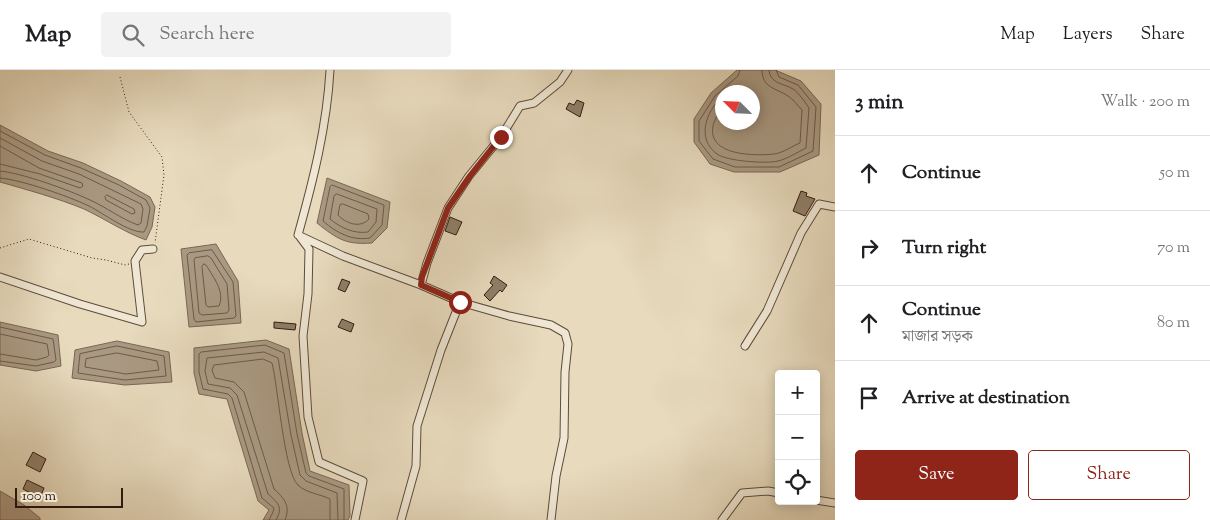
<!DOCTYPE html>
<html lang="en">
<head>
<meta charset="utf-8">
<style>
  :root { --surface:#fff; --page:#f2f2f2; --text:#202124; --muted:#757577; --line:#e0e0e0; --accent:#8f2418 }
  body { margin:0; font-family:"Sorts Mill Goudy","Noto Serif Bengali",serif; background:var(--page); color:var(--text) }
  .controls { position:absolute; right:15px; bottom:15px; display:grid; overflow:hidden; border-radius:5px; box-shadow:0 2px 12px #0003 }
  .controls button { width:45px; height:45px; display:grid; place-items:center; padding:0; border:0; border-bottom:1px solid var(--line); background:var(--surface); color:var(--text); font:25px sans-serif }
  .compass { position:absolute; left:715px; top:15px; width:45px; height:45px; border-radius:50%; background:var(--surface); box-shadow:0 2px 12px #0003; rotate:294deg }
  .scale { position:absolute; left:15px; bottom:12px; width:108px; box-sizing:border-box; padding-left:5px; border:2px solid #311b0e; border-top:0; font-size:14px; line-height:18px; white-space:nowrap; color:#311b0e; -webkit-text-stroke:4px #efe7d4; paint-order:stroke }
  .stop { position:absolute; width:15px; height:15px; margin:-11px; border:4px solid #8f2418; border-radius:50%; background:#fff }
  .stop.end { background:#8f2418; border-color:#fff; box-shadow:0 1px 5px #0008 }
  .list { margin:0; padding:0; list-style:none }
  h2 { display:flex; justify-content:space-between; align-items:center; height:65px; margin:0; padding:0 20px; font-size:21px }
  h2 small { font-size:16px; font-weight:400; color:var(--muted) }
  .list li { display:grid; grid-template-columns:32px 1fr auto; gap:15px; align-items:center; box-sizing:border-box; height:75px; padding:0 20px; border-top:1px solid var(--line) }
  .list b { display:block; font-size:19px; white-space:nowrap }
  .list p { margin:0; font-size:16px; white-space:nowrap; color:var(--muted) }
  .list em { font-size:16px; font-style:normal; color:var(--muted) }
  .actions { display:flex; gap:10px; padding:15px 20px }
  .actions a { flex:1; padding:11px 0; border:1px solid var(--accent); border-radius:5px; text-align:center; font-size:18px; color:var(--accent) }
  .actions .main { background:var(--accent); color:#fff }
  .icon { flex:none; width:28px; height:28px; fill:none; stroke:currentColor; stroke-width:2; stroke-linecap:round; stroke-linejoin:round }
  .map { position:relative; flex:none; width:835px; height:450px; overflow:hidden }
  header { display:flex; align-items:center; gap:30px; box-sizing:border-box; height:70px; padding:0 25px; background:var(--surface); border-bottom:1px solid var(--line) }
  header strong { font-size:24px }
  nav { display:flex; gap:28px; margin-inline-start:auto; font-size:18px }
  .search { width:350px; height:45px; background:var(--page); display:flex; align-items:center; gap:12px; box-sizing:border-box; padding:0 18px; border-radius:5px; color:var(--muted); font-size:19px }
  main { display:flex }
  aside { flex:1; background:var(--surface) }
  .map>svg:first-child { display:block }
  .water { fill:#a99982; stroke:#796754; fill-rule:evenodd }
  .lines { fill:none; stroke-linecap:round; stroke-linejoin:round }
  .shore { stroke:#6d5a48; stroke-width:1 }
  .building { fill:#907e69; stroke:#311b0e }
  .minor-casing { stroke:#5e4b3a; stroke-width:9 }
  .path { stroke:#311b0e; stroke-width:1; stroke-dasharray:1 2.5; stroke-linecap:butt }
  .minor { stroke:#efe7d4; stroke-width:7 }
  .route { stroke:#8f2418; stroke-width:6 }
</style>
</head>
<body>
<header>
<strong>Map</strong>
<div class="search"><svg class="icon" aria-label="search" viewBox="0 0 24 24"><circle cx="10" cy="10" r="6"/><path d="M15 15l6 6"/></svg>Search here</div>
<nav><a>Map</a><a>Layers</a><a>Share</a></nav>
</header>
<main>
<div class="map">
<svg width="835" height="450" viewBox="0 0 835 450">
  <rect width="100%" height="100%" fill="#e7dabd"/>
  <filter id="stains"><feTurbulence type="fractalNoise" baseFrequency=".004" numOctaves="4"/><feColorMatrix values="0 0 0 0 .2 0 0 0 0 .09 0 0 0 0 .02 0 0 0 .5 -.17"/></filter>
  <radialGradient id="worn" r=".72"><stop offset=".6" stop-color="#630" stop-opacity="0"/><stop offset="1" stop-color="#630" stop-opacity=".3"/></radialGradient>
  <!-- water -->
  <path class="water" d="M 737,0 L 775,0 L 801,11 L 821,34 L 819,85 L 780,102 L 734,102 L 710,94 L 694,72 L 694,49 L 711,23 ZM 722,22 L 752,22 L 752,52 L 722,52 Z
    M 0,55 L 48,81 L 83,93 L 121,111 L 150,127 L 155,137 L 152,157 L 146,170 C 124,162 105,149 84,139 C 57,128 28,120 0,112 Z
    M 327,108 L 390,132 L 387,158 L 372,173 C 346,175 337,169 317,153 Z
    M 216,174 L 238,211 L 241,253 L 189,257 L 181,179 Z
    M 0,252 L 58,265 L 61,296 L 36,301 L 0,295 Z
    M 266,270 L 289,279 L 302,363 L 310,401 L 349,415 L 350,446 L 348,450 L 263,450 L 269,440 L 258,431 L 227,329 L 199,324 L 194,303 L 194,278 Z
    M 117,271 L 169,282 L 172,312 L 125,315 L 72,308 L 75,280 Z
    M 0,421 L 24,435 L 40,448 L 40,450 L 0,450 Z"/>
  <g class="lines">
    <!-- shore -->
    <path class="shore" d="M 740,0 L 738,6 L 715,26 L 699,51 L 699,71 L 713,89 L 735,97 L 779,97 L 813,81 L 816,37 L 798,15 L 779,7 L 776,0
      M 722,27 C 706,41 696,69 717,84 C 726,91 766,94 778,91 C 787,89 798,82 806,78 L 809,38 C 805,32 799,23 793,19 C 783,13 770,14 769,0
      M 722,39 C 719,44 714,50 713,56 C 707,86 755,86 774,84 C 783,83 792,76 800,73 L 802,40 C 798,36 793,29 788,26 C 776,18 762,18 762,0
      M 0,61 L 45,85 L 81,98 L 119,115 L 146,130 L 150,138 L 147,156 L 144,162 C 129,163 103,143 89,136 C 68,126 22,110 0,108
      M 0,68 L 42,91 L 79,104 L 141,134 L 143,139 L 141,153 L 138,155 C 121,149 106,137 90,130 C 69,120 22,103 0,101
      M 0,76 L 39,98 L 76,111 L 82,113 L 83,116 L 80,118 L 40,104 L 0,94
      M 332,115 L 384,135 L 382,155 L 370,168 C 352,171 337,163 323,151 L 330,117 Z
      M 337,124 L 377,139 L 376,152 L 368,162 C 354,164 341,158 330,149 L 334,126 Z
      M 107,125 L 134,139 L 135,143 L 132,144 L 106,130 L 105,127 Z
      M 343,134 L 368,144 L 369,149 C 360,159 345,153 338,145 L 340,135 Z
      M 212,180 L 233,212 L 236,246 L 234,248 L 196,252 L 194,249 L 187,185 L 189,183 Z
      M 208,186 L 211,188 L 227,214 L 229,240 L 227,243 L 202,245 L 199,243 L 194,190 L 195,188 Z
      M 204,194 L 206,195 C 214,208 225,222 219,236 L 208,237 L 206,235 L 202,197 Z
      M 0,257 L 53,269 L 56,290 L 54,292 L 36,296 L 0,291
      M 0,264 L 47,274 L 49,285 L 47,287 L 36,290 L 0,284
      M 117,276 L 164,286 L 166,306 L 125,310 L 78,303 L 80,284 Z
      M 117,283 L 157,291 L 159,300 L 126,304 L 85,297 L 86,289 Z
      M 269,450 L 273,442 L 274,438 L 262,428 L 232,328 L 228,324 L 203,319 L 199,302 L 199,284 L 201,282 L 265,275 L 284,283 L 297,364 L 306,403 L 309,406 L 344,419 L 344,450
      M 276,450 C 284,437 277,432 268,424 L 237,325 L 230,318 L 208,314 L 205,301 L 207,288 L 264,282 L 278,288 L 291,365 L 300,405 L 306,411 L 337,423 L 338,450
      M 285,450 C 291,436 284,428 274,419 L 244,322 L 234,312 L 215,308 L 212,300 L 214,295 L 263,289 L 272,293 C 278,316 284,402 298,415 C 306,423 320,424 330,429 L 330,450"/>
  </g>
  <!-- building -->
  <path class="building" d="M 577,30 L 584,33 L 580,47 L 566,39 L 569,33 L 574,35 Z
    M 801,121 L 807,123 L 806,126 L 815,129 L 805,146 L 793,141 Z
    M 450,147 L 462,152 L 456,165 L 445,161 Z
    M 494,206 L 507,215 L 502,222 L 500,220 L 490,231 L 484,225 L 493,215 L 490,213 Z
    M 342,209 L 350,212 L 345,222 L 338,219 Z
    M 342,249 L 354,254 L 351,262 L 338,257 Z
    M 274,252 L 296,254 L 295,260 L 274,258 Z
    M 33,382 L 46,389 L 40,402 L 26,395 Z
    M 27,410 L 44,418 L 40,428 L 23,419 Z"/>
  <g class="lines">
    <defs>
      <path id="minor" d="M 298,165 L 343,186 L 421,215 L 460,232 L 509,246 L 551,255 L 565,263 L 568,274 L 565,302 L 564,368 L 556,406 L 551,450
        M 298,165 C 313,111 327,56 330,0
        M 300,167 L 309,179 L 308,224 L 303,266 L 308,347 L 319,392 L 363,411 L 355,450
        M 0,207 L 80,234 L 142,252 L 135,191 L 142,180 L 153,179
        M 421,215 L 427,193 L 448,138 L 469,106 L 501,67 L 520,36 L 534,33 L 560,12 L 568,0
        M 745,276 L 767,241 L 801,163 L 819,134 L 835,137
        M 816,430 L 835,433
        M 401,450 L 416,396 L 417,356 L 441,280 L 460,232
        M 722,450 L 742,423 L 768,421 L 779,423"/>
    </defs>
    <!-- minor casing -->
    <use href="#minor" class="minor-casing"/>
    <!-- path -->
    <path class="path" d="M 120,7 L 129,42 L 162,87 L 164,105 L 155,173
      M 0,178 L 29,169 L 92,188 L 106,190 L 125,195 L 129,194"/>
    <!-- minor -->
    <use href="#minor" class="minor"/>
  </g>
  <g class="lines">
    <!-- route -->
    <path class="route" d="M 460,232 L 421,215 L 422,207 L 448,138 L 470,106 L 501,67"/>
  </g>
  <rect width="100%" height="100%" filter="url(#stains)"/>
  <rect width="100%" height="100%" fill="url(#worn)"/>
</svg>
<div class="controls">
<button>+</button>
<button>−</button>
<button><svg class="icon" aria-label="locate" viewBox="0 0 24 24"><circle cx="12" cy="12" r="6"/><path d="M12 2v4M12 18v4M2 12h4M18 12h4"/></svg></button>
</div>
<svg class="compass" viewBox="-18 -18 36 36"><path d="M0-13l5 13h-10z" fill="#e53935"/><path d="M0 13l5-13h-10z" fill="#757577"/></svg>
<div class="scale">100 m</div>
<div class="stop" style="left:460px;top:232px"></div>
<div class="stop end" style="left:501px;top:67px"></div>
</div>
<aside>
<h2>3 min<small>Walk · 200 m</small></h2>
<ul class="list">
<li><svg class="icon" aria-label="ahead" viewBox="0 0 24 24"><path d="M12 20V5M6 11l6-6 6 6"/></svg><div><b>Continue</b></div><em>50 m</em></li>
<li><svg class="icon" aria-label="right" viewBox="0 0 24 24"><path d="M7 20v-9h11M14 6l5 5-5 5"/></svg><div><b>Turn right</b></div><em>70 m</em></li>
<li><svg class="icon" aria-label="ahead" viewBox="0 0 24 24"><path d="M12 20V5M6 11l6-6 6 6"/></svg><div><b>Continue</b><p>মাজার সড়ক</p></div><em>80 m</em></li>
<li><svg class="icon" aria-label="arrive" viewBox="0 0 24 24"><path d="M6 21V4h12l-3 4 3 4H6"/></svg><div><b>Arrive at destination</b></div></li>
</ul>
<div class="actions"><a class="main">Save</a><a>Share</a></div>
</aside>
</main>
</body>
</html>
